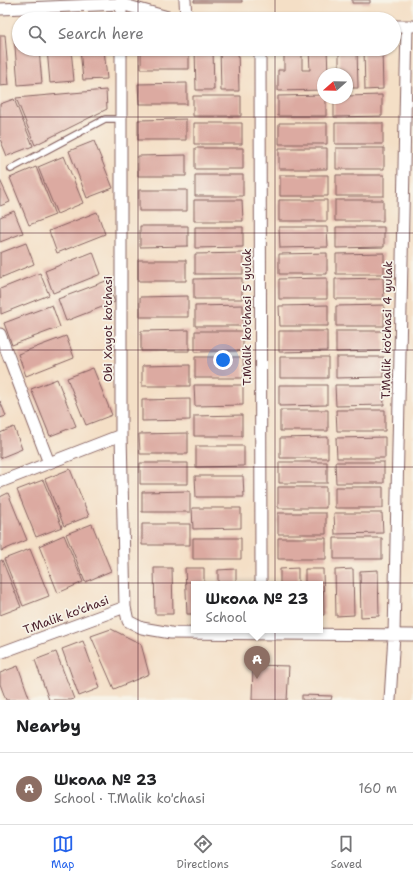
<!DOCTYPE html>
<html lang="en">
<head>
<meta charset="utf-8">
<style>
  :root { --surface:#fff; --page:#f6f6f6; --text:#202124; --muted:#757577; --line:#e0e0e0; --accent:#2563eb }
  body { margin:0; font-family:"Shantell Sans",sans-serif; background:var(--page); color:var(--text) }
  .compass { position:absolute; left:317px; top:68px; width:36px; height:36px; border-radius:50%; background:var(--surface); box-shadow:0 1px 3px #0004; rotate:250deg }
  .you { position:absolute; left:223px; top:360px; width:14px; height:14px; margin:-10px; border:3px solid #fff; border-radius:50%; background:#1a73e8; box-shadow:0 0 0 6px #1a73e833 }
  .badge { display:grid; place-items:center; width:26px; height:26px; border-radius:50%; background:var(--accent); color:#fff; font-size:13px; font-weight:700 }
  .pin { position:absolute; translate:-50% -33px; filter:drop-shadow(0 1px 2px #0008) }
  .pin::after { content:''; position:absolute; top:21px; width:14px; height:12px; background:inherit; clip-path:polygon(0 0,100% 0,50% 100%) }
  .popup { position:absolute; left:191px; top:581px; width:132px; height:52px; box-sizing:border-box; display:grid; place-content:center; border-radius:0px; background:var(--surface); filter:drop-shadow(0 1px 3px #0005); font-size:13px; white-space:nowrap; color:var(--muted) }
  .popup b { font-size:15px; color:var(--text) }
  .popup::after { content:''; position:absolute; left:50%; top:100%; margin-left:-8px; border:8px solid transparent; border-top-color:var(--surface) }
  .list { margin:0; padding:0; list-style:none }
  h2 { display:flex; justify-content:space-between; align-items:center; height:52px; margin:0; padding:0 16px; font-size:17px }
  h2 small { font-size:13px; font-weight:400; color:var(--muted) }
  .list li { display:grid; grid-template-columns:26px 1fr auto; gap:12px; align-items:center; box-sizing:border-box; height:72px; padding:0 16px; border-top:1px solid var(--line) }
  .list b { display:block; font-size:15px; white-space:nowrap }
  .list p { margin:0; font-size:13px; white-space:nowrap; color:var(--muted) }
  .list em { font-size:13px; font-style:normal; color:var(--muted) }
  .icon { flex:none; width:22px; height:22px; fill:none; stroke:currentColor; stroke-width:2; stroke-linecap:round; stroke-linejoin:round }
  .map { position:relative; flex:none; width:413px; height:700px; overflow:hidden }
  .search { position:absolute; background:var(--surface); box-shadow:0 1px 3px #0004; left:12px; right:12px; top:12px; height:44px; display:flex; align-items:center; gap:10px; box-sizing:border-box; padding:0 14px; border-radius:22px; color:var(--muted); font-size:15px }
  .sheet { height:124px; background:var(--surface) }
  nav { display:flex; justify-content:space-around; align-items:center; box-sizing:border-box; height:56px; border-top:1px solid var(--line); background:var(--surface); font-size:11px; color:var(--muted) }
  nav a { display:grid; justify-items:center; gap:2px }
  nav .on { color:var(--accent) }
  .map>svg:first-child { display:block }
  .building { fill:#dcaaa1 }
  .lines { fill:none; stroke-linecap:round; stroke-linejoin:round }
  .lane-casing { stroke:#866261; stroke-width:8 }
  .street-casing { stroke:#866261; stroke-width:13 }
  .lane { stroke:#fff; stroke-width:5.5 }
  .street { stroke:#fff; stroke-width:11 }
  .grid { fill:none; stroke:#4a1f2b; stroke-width:1; stroke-opacity:0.55 }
  .labels { text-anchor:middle; stroke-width:3.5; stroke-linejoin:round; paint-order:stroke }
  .street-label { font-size:12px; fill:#4a1f2b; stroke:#f7f3e8 }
</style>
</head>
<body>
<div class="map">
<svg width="413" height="700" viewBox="0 0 413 700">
  <rect width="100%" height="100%" fill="#f7f3e8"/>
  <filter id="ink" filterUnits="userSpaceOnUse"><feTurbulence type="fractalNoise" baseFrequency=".025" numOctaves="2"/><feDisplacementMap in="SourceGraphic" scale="8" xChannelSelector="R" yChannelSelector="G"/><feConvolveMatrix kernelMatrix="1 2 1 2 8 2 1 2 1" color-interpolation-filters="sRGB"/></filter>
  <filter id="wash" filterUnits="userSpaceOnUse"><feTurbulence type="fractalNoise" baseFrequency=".012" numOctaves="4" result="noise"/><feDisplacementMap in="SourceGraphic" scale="16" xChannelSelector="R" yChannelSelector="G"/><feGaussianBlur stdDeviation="0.9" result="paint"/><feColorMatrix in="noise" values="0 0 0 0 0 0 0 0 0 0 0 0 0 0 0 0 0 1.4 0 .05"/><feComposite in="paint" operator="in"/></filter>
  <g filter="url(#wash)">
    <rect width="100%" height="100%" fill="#f4dfc6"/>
    <g id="blocks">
      <!-- building -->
      <path class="building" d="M 194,0 L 242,0 L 242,2 L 194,2 Z
        M 352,0 L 370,0 L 370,3 L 352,3 Z
        M 14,34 L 19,34 L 19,49 L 39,49 L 42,83 L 18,85 Z
        M 0,35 L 5,35 L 9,85 L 0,86 Z
        M 47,49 L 71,49 L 74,81 L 50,83 Z
        M 80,49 L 104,49 L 107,79 L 83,80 Z
        M 141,49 L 189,49 L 189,69 L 141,69 Z
        M 195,49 L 213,49 L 214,90 L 196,90 Z
        M 220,49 L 238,49 L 239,91 L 221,91 Z
        M 284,49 L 302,49 L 302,70 L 310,70 L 309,49 L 327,49 L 328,74 L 323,74 L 323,90 L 278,91 L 278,70 L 284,70 Z
        M 339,49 L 357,49 L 358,88 L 347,88 L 347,74 L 339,74 Z
        M 364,49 L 382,49 L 383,89 L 365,90 Z
        M 187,83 L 187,104 L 139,104 L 138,84 Z
        M 106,90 L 107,109 L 35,145 L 16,98 Z
        M 323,95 L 323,98 L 326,98 L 326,116 L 278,116 L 278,96 Z
        M 382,95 L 382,116 L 334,117 L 334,98 L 347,98 L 347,96 Z
        M 193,96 L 241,96 L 241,116 L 193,116 Z
        M 14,99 L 33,146 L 7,156 L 0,139 L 0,104 Z
        M 186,119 L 186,140 L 138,140 L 138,120 Z
        M 194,123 L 242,123 L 242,144 L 194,144 Z
        M 279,123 L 327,123 L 327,144 L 279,144 Z
        M 335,123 L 383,123 L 383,144 L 335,144 Z
        M 94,141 L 113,188 L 87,198 L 69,151 Z
        M 195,148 L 243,148 L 243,169 L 195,169 Z
        M 279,148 L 327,148 L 327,169 L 279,169 Z
        M 336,148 L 384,148 L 384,169 L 336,169 Z
        M 186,155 L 186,176 L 138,176 L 138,156 Z
        M 64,156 L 83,203 L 57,214 L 38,167 Z
        M 36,167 L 55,215 L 29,225 L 10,178 Z
        M 195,175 L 243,175 L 243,196 L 195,196 Z
        M 280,175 L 328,175 L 328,196 L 280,196 Z
        M 336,175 L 384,175 L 384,196 L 336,196 Z
        M 0,180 L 10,202 L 0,206 Z
        M 139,190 L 187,190 L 187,211 L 139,211 Z
        M 194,200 L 242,200 L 243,221 L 194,221 Z
        M 279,200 L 327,200 L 327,221 L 279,221 Z
        M 335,200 L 383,200 L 383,221 L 335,221 Z
        M 14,211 L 23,233 L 0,242 L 0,217 Z
        M 97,212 L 105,234 L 57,253 L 49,231 Z
        M 140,226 L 188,226 L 188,246 L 140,247 Z
        M 195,227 L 243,227 L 243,247 L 195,248 Z
        M 279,227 L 327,227 L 328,247 L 280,248 Z
        M 336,227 L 384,227 L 384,247 L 336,248 Z
        M 26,243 L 34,264 L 0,278 L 0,253 Z
        M 93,252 L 101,274 L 53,293 L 45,271 Z
        M 243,253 L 243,274 L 195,274 L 195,254 Z
        M 327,253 L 327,274 L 279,274 L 279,254 Z
        M 384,253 L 384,274 L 336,274 L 336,254 Z
        M 138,260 L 186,260 L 186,281 L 138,281 Z
        M 40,273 L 49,295 L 1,314 L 0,289 Z
        M 242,278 L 242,299 L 194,299 L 194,279 Z
        M 327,278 L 327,299 L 279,299 L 279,279 Z
        M 383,278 L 384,299 L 335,299 L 335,279 Z
        M 106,281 L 115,302 L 66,321 L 58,299 Z
        M 188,296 L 188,317 L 140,317 L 140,297 Z
        M 52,305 L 60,327 L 12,345 L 4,323 Z
        M 243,305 L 243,326 L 195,326 L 195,306 Z
        M 328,305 L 328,326 L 280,326 L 279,306 Z
        M 384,305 L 384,326 L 336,326 L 336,306 Z
        M 189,330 L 189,351 L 141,351 L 141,331 Z
        M 195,331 L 243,331 L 243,351 L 195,352 Z
        M 279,331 L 327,331 L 327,351 L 279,352 Z
        M 336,331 L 384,331 L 384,351 L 336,352 Z
        M 66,336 L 74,357 L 26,376 L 18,354 Z
        M 195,357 L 243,357 L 244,378 L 195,378 Z
        M 280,357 L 328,357 L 328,378 L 280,378 Z
        M 336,357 L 384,357 L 384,377 L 336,378 Z
        M 190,365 L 190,386 L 142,386 L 142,366 Z
        M 93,368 L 112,415 L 86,425 L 67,378 Z
        M 57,379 L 76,426 L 50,436 L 31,389 Z
        M 194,385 L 243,385 L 243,405 L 195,406 Z
        M 279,385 L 327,385 L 327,405 L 279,406 Z
        M 335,385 L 383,385 L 384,405 L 336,406 Z
        M 190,399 L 190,420 L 142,421 L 142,400 Z
        M 0,401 L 6,416 L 0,418 Z
        M 280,410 L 328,410 L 328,431 L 280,431 Z
        M 336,410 L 385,410 L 385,431 L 337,431 Z
        M 242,415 L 242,436 L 194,436 L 194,416 Z
        M 14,427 L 22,449 L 0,458 L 0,433 Z
        M 188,433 L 188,454 L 140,454 L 139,434 Z
        M 328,437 L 328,458 L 280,458 L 280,438 Z
        M 385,437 L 385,458 L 337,458 L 336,438 Z
        M 196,446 L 244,446 L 244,466 L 196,467 Z
        M 279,462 L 327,462 L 327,483 L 279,483 Z
        M 335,462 L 384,462 L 384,483 L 336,483 Z
        M 140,463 L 188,463 L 188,484 L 140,484 Z
        M 70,469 L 89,516 L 64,526 L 45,479 Z
        M 195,476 L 243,476 L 244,497 L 196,497 Z
        M 43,480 L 62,527 L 36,537 L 17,490 Z
        M 278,487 L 326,487 L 326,508 L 278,508 Z
        M 335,487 L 383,487 L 383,508 L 335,508 Z
        M 190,491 L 190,512 L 142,512 L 142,492 Z
        M 8,493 L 27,540 L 1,551 L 0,497 Z
        M 192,508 L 241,508 L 241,528 L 193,529 Z
        M 278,513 L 326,513 L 326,534 L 278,534 Z
        M 334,513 L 382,513 L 383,533 L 335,534 Z
        M 92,524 L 111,571 L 85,582 L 66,534 Z
        M 142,524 L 190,524 L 190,545 L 142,545 Z
        M 64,535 L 83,582 L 58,593 L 39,546 Z
        M 193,538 L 241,538 L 241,559 L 193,559 Z
        M 278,538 L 326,538 L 326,559 L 278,559 Z
        M 334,538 L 382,538 L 382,559 L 334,559 Z
        M 30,549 L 49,596 L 23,606 L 4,559 Z
        M 2,560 L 21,607 L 0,615 L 0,561 Z
        M 154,568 L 172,568 L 173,614 L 155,614 Z
        M 185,568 L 204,568 L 204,584 L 194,584 L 194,614 L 187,614 Z
        M 298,568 L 298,584 L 280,584 L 280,569 Z
        M 236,569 L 236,584 L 218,584 L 218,570 Z
        M 305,569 L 323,569 L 324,615 L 320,615 L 320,584 L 305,584 Z
        M 353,569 L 354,615 L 336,616 L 335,570 Z
        M 378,570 L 379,616 L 361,617 L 360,571 Z
        M 111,629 L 141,644 L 149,674 L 114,689 L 91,636 Z
        M 83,641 L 100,688 L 79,696 L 62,649 Z
        M 56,652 L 74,699 L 71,700 L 49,700 L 35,660 Z
        M 253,665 L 289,666 L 287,700 L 252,700 Z
        M 18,666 L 30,700 L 6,700 L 0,684 L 0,673 Z
        M 302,695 L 332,696 L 331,700 L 302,700 Z"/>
    </g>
  </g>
  <g filter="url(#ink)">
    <use href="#blocks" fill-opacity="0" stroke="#866261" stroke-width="1"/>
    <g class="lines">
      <defs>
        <path id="lane" d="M 11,169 L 105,119 L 121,119"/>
        <path id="street" d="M 185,0 L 186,19
          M 0,9 L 121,4 L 175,19
          M 121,19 L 121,4
          M 394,26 L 413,26
          M 121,49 L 121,435 L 125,607
          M 260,49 L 261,584
          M 0,334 L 49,463
          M 0,482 L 121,435
          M 0,653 L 125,607 L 128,621 L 142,628 L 171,633 L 413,635
          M 390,700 L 394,635 L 407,26"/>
      </defs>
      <!-- lane casing -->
      <use href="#lane" class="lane-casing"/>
      <!-- street casing -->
      <use href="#street" class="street-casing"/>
      <!-- lane -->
      <use href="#lane" class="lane"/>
      <!-- street -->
      <use href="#street" class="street"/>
    </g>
  </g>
  <!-- grid -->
  <path class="grid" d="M 138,0 L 138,19M 275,0 L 275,19M 138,49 L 138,700M 275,49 L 275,700M 0,117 L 413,117M 0,233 L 413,233M 0,350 L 413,350M 0,467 L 413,467M 0,583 L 413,583"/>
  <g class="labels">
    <!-- street labels -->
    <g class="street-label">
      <text transform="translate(247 317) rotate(-90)" y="4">T.Malik ko'chasi 5 yulak</text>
      <text transform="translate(108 329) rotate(-90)" y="4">Obi Xayot ko'chasi</text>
      <text transform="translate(387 330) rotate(-89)" y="4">T.Malik ko'chasi 4 yulak</text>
      <text transform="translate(66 615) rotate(-20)" y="4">T.Malik ko'chasi</text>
    </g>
  </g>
</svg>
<svg class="compass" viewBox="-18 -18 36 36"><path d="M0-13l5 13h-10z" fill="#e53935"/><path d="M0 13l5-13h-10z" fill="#757577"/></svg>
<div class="you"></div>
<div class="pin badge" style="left:257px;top:679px;background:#8d6e63">A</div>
<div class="popup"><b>Школа № 23</b>School</div>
<div class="search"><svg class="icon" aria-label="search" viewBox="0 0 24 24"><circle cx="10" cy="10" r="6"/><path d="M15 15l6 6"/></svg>Search here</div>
</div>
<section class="sheet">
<h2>Nearby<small></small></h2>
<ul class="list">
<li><span class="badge" style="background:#8d6e63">A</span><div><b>Школа № 23</b><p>School · T.Malik ko'chasi</p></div><em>160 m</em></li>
</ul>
</section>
<nav>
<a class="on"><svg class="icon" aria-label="map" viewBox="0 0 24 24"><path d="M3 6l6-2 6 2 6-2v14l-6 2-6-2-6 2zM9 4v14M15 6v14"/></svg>Map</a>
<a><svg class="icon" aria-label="directions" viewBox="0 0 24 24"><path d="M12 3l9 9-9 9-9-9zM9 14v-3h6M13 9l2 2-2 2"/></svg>Directions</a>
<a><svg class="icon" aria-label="saved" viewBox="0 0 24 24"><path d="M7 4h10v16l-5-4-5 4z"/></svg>Saved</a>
</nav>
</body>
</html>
